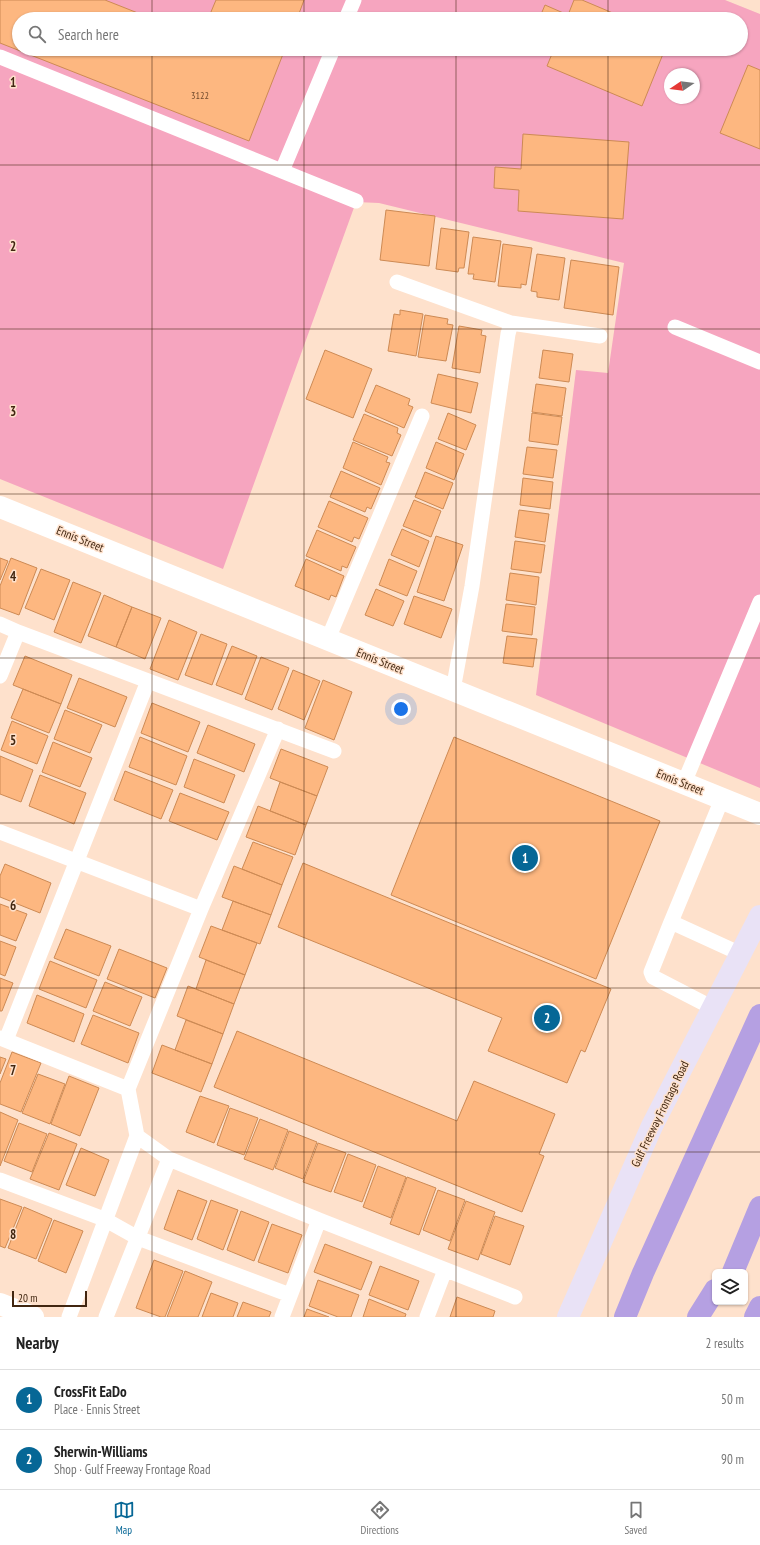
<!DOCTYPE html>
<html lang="en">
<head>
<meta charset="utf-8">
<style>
  :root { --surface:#fff; --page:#f6f6f6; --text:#222; --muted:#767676; --line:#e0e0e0; --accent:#066796 }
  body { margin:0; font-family:"PT Sans Narrow",sans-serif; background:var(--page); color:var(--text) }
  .controls { position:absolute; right:12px; bottom:12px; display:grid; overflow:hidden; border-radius:6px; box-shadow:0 1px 3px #0004 }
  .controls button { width:36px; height:36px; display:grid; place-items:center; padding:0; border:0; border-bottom:1px solid var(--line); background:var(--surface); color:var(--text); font:20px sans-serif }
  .compass { position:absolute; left:664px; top:68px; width:36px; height:36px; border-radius:50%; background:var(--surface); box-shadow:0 1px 3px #0004; rotate:257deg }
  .scale { position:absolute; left:12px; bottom:10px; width:75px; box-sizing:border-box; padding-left:4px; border:2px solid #412610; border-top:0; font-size:11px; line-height:14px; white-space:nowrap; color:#412610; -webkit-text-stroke:3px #fee1cc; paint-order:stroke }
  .you { position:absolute; left:401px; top:709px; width:14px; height:14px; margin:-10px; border:3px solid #fff; border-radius:50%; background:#1a73e8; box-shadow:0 0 0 6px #1a73e833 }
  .badge { display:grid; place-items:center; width:26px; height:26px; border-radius:50%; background:var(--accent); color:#fff; font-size:13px; font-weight:700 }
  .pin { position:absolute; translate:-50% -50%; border:2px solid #fff; box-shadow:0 1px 4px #0006 }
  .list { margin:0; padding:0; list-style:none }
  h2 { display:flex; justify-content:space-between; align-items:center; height:52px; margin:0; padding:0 16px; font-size:17px }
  h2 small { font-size:13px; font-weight:400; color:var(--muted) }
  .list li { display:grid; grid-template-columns:26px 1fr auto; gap:12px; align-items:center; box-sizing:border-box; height:60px; padding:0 16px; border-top:1px solid var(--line) }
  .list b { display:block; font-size:15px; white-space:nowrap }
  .list p { margin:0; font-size:13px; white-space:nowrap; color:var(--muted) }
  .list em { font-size:13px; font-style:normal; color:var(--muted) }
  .icon { flex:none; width:22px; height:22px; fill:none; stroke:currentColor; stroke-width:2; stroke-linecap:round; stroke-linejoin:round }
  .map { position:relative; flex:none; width:760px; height:1317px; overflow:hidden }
  .search { position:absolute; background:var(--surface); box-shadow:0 1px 3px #0004; left:12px; right:12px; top:12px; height:44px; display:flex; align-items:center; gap:10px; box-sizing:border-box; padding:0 14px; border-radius:22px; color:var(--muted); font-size:15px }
  .sheet { height:172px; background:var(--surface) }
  nav { display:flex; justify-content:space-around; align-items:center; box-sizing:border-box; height:56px; border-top:1px solid var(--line); background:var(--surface); font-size:11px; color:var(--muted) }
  nav a { display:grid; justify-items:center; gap:2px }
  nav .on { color:var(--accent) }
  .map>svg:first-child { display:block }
  .green { fill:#f6a5bf; fill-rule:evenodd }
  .building { fill:#fdb780; stroke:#cd8a54 }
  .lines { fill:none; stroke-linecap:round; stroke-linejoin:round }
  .service { stroke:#fff; stroke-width:15 }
  .minor { stroke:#fff; stroke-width:22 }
  .secondary { stroke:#e9e2f6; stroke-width:22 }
  .motorway { stroke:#b5a0e2; stroke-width:22 }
  .grid { fill:none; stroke:#412610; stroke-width:1; stroke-opacity:0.55 }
  .labels { text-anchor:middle; stroke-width:3; stroke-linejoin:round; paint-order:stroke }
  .number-label { font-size:10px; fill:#704a2c }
  .street-label { font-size:12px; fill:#412610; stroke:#fee1cc }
  .grid-label { font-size:13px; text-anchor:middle; font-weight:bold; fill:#412610; stroke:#fee1cc; stroke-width:3; stroke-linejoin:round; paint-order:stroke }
</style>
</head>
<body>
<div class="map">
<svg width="760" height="1317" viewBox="0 0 760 1317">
  <rect width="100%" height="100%" fill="#fee1cc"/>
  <!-- green -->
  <path class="green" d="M 0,0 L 725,0 L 760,14 L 760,788 L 536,695 L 576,370 L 608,373 L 624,263 L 379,203 L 356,202 L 223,569 L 0,479 ZM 19,19 L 741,19 L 741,49 L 19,49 ZM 670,74 L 694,74 L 694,98 L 670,98 Z"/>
  <!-- building -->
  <path class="building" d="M 0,0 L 105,0 L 153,19 L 19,19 L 19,49 L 285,49 L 249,141 L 0,43 Z
    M 216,0 L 304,0 L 297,19 L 208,19 Z
    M 574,0 L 582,0 L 627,19 L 539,19 L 545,5 L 568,15 Z
    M 554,49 L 665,49 L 642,106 L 547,66 Z
    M 748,65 L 760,70 L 760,149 L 720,133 Z
    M 523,134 L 629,142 L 623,219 L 518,211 L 519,190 L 494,188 L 495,167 L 521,169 Z
    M 386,210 L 435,216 L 429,266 L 380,260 Z
    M 441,228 L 469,232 L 464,268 L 459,268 L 458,272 L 436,269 Z
    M 473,237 L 501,241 L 495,282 L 473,279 L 474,274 L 468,274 Z
    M 503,244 L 532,248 L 526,285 L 521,284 L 521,288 L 498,286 Z
    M 537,254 L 565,258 L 559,300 L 537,297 L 537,292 L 531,291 Z
    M 571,260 L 619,267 L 613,315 L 564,308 Z
    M 400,310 L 423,314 L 416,356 L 388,351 L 394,314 L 400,315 Z
    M 425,315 L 448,319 L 447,324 L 453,325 L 446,361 L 418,357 Z
    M 459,326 L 482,330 L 481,335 L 486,336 L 480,373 L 452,368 Z
    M 325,350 L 372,369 L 353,418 L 306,399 Z
    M 543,350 L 573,354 L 569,382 L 539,378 Z
    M 438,374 L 478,383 L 471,413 L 431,403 Z
    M 536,384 L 566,388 L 562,416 L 532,412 Z
    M 376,385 L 410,399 L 408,405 L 413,407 L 404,428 L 365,411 Z
    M 448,413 L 476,425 L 466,450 L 438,439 Z
    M 532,413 L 562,417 L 558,445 L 529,441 Z
    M 364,414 L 398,428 L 397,433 L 401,435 L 392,456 L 353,440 Z
    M 353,442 L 388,457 L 386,462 L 390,463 L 381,485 L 343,468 Z
    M 436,442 L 464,454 L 454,480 L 426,468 Z
    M 527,447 L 557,450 L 553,478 L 523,474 Z
    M 341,471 L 380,488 L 371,509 L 367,507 L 365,512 L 330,497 Z
    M 425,472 L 453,483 L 443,509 L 415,497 Z
    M 523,478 L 553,482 L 550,509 L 520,505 Z
    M 414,500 L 441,511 L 431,537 L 403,526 Z
    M 329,501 L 368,518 L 359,539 L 354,537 L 352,542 L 318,527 Z
    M 519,510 L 549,514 L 545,542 L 515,537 Z
    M 402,529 L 429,541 L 419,567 L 391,555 Z
    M 317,530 L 356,547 L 347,568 L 342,566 L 341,571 L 306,556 Z
    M 436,536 L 463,545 L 444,601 L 417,592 Z
    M 515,541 L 545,545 L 541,573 L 511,569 Z
    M 0,558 L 8,561 L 0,580 Z
    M 11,558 L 37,568 L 19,615 L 0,608 L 0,586 Z
    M 306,559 L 344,576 L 336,597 L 331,595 L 329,600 L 295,586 Z
    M 389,559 L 417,571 L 407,596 L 379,585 Z
    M 41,569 L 70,580 L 54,620 L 25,608 Z
    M 510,573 L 539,577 L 536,605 L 506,600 Z
    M 73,582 L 101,593 L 81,643 L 54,632 Z
    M 376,589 L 404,601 L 393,626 L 365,615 Z
    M 104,595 L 132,607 L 116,647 L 88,636 Z
    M 414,596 L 452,609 L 441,638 L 404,624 Z
    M 506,604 L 535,607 L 532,635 L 502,631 Z
    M 132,607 L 161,618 L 145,659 L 116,647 Z
    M 169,620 L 197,632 L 178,680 L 150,669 Z
    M 201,634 L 227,644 L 212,685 L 185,675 Z
    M 507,636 L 537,639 L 533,667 L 503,663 Z
    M 232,646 L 257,656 L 242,695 L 216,685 Z
    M 25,656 L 72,675 L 61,704 L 13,685 Z
    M 261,657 L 289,668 L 272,710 L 245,699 Z
    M 293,670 L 320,681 L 304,720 L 278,709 Z
    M 79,678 L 127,697 L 115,727 L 67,708 Z
    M 323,680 L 352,692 L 334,740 L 305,728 Z
    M 23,689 L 61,704 L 49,733 L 11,718 Z
    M 152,703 L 200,722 L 188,752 L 141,733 Z
    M 65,710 L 102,725 L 90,753 L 54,739 Z
    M 12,721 L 48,736 L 37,764 L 1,750 Z
    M 208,725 L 255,744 L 244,772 L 197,753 Z
    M 140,737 L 187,756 L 176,785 L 129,767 Z
    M 454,737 L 660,821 L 596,979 L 391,895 Z
    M 53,742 L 92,758 L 80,787 L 42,772 Z
    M 281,749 L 328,767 L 317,796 L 270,778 Z
    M 0,756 L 33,770 L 21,802 L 0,794 Z
    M 194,759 L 235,775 L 224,803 L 184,787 Z
    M 125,771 L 173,790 L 161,819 L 114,800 Z
    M 40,775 L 86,793 L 74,824 L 29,806 Z
    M 280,782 L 317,796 L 306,825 L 270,811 Z
    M 180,793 L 229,812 L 217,840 L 169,821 Z
    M 258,806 L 306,825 L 295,855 L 246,837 Z
    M 253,842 L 293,857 L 282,885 L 242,869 Z
    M 303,863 L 611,989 L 585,1052 L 581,1050 L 567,1083 L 488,1051 L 502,1018 L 278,927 Z
    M 5,864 L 51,883 L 40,913 L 0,897 L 0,876 Z
    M 234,866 L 282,885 L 271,915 L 222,897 Z
    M 233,901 L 271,915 L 260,944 L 222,930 Z
    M 0,904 L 27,914 L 16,941 L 0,935 Z
    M 211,926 L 257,943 L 245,975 L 199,957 Z
    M 66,929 L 111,946 L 99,976 L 54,958 Z
    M 0,941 L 16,947 L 5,976 L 0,974 Z
    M 119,949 L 167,968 L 155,998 L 107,979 Z
    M 206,960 L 245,975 L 234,1004 L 196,989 Z
    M 50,961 L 97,980 L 86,1008 L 39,989 Z
    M 0,978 L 13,983 L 2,1011 L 0,1011 Z
    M 105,982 L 142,997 L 130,1026 L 93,1011 Z
    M 188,986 L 234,1004 L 223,1034 L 177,1016 Z
    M 37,995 L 84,1014 L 74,1042 L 27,1023 Z
    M 93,1015 L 139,1033 L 128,1063 L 81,1044 Z
    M 186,1020 L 223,1034 L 212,1064 L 175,1050 Z
    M 237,1031 L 457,1121 L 474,1081 L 555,1114 L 539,1154 L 544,1156 L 522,1212 L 214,1087 Z
    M 162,1045 L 212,1064 L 201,1092 L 152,1073 Z
    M 12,1052 L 41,1063 L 21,1112 L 0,1104 L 0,1083 Z
    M 0,1057 L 6,1059 L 0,1074 Z
    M 38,1074 L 65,1084 L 50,1124 L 22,1113 Z
    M 69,1076 L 99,1088 L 80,1136 L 51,1124 Z
    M 200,1096 L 229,1106 L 214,1143 L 186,1132 Z
    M 230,1108 L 258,1118 L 244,1155 L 217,1145 Z
    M 0,1112 L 18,1120 L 0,1166 Z
    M 260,1119 L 288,1130 L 273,1170 L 244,1159 Z
    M 19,1123 L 47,1134 L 32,1172 L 4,1161 Z
    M 289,1131 L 317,1142 L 303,1179 L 275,1168 Z
    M 49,1133 L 77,1144 L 59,1190 L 30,1179 Z
    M 318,1143 L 346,1153 L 331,1192 L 303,1182 Z
    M 81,1148 L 109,1160 L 95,1196 L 66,1185 Z
    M 348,1154 L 376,1165 L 362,1202 L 334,1192 Z
    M 378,1166 L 406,1177 L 391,1218 L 363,1207 Z
    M 407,1177 L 436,1188 L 419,1235 L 390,1224 Z
    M 178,1190 L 207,1201 L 192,1240 L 164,1229 Z
    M 438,1190 L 465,1200 L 450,1241 L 423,1230 Z
    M 0,1199 L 22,1207 L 5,1248 L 0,1246 Z
    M 211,1200 L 238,1210 L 223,1250 L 197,1239 Z
    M 466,1201 L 495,1212 L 478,1260 L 448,1249 Z
    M 24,1207 L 52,1219 L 36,1259 L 8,1248 Z
    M 241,1211 L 269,1222 L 254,1261 L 227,1250 Z
    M 495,1216 L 524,1226 L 510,1265 L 481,1254 Z
    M 54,1220 L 83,1231 L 66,1273 L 38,1261 Z
    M 272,1224 L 302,1235 L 288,1273 L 258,1262 Z
    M 325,1244 L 372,1262 L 361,1290 L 314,1272 Z
    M 154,1260 L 183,1271 L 165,1317 L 161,1317 L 136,1308 Z
    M 380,1266 L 419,1281 L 408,1310 L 369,1295 Z
    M 185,1271 L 212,1282 L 198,1317 L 167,1317 Z
    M 318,1280 L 359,1295 L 351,1317 L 338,1317 L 309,1306 Z
    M 211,1293 L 238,1303 L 233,1317 L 202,1317 Z
    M 457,1297 L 495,1311 L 493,1317 L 450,1317 Z
    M 369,1299 L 406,1314 L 405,1317 L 363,1317 Z
    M 243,1302 L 271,1312 L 269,1317 L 237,1317 Z
    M 307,1309 L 329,1317 L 304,1317 Z"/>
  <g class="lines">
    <!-- service -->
    <path class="service" d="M 346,19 L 354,0
      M 0,57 L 356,201
      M 282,171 L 333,49
      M 397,282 L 511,323 L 508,334 L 472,586 L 453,690
      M 511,323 L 600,336
      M 675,327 L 760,362
      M 0,624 L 18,632 L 334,751
      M 328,639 L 422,416
      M 0,676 L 18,632
      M 684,783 L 760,602
      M 0,832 L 201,909
      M 671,922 L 722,799
      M 713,1008 L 653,977 L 651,972 L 671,922 L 741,954
      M 0,1038 L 128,1089
      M 6,1040 L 148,681
      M 137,1136 L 169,1159 L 319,1220
      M 0,1180 L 104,1219 L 138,1238 L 290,1295
      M 69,1317 L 137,1136 L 128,1089 L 201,909 L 278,729
      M 106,1317 L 169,1159
      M 282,1317 L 319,1220 L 515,1297
      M 427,1317 L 445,1270"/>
    <!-- minor -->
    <path class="minor" d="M 0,507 L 760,814
      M 0,1304 L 33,1317"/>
    <!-- secondary -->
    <path class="secondary" d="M 568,1317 L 652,1126 L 760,916"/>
    <!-- motorway -->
    <path class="motorway" d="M 733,1272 L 760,1207
      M 625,1317 L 643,1273 L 760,1015
      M 698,1317 L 715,1290
      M 755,1317 L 760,1307"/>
  </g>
  <!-- grid -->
  <path class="grid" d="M 152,0 L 152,19M 304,0 L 304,19M 456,0 L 456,19M 608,0 L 608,19M 152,49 L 152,1317M 304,49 L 304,1317M 456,49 L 456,1317M 608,49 L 608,1317M 0,165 L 760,165M 0,329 L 760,329M 0,494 L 760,494M 0,658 L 760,658M 0,823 L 760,823M 0,988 L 760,988M 0,1152 L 760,1152"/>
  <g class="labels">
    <!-- number labels -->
    <g class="number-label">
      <text x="200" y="99">3122</text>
    </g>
    <!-- street labels -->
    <g class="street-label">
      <text transform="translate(80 539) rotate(22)" y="4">Ennis Street</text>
      <text transform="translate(380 661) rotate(22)" y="4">Ennis Street</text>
      <text transform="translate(680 782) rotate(22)" y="4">Ennis Street</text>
      <text transform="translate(660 1114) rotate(-64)" y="4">Gulf Freeway Frontage Road</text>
    </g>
  </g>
  <g class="grid-label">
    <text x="13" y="87">1</text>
    <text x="13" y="251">2</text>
    <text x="13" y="416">3</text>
    <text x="13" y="581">4</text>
    <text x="13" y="745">5</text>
    <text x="13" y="910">6</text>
    <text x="13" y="1075">7</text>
    <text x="13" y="1239">8</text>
  </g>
</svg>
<div class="controls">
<button><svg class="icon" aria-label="layers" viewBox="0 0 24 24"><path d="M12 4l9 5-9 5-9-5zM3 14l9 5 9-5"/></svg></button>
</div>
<svg class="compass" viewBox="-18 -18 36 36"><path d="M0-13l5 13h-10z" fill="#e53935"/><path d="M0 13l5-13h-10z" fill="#767676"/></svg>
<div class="scale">20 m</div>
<div class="you"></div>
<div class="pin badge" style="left:525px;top:858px">1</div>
<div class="pin badge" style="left:547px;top:1018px">2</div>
<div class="search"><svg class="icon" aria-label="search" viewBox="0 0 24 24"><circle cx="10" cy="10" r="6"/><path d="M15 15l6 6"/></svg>Search here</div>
</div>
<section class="sheet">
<h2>Nearby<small>2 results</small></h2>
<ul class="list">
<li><span class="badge">1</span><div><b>CrossFit EaDo</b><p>Place · Ennis Street</p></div><em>50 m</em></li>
<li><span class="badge">2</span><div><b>Sherwin-Williams</b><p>Shop · Gulf Freeway Frontage Road</p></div><em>90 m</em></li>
</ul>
</section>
<nav>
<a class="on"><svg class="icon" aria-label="map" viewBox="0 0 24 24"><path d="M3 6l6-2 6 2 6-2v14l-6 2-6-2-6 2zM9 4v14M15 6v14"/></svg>Map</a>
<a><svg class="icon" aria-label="directions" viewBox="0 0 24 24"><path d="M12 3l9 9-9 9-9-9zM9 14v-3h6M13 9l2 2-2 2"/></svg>Directions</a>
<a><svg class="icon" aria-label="saved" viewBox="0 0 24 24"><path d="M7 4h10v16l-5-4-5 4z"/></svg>Saved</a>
</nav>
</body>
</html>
